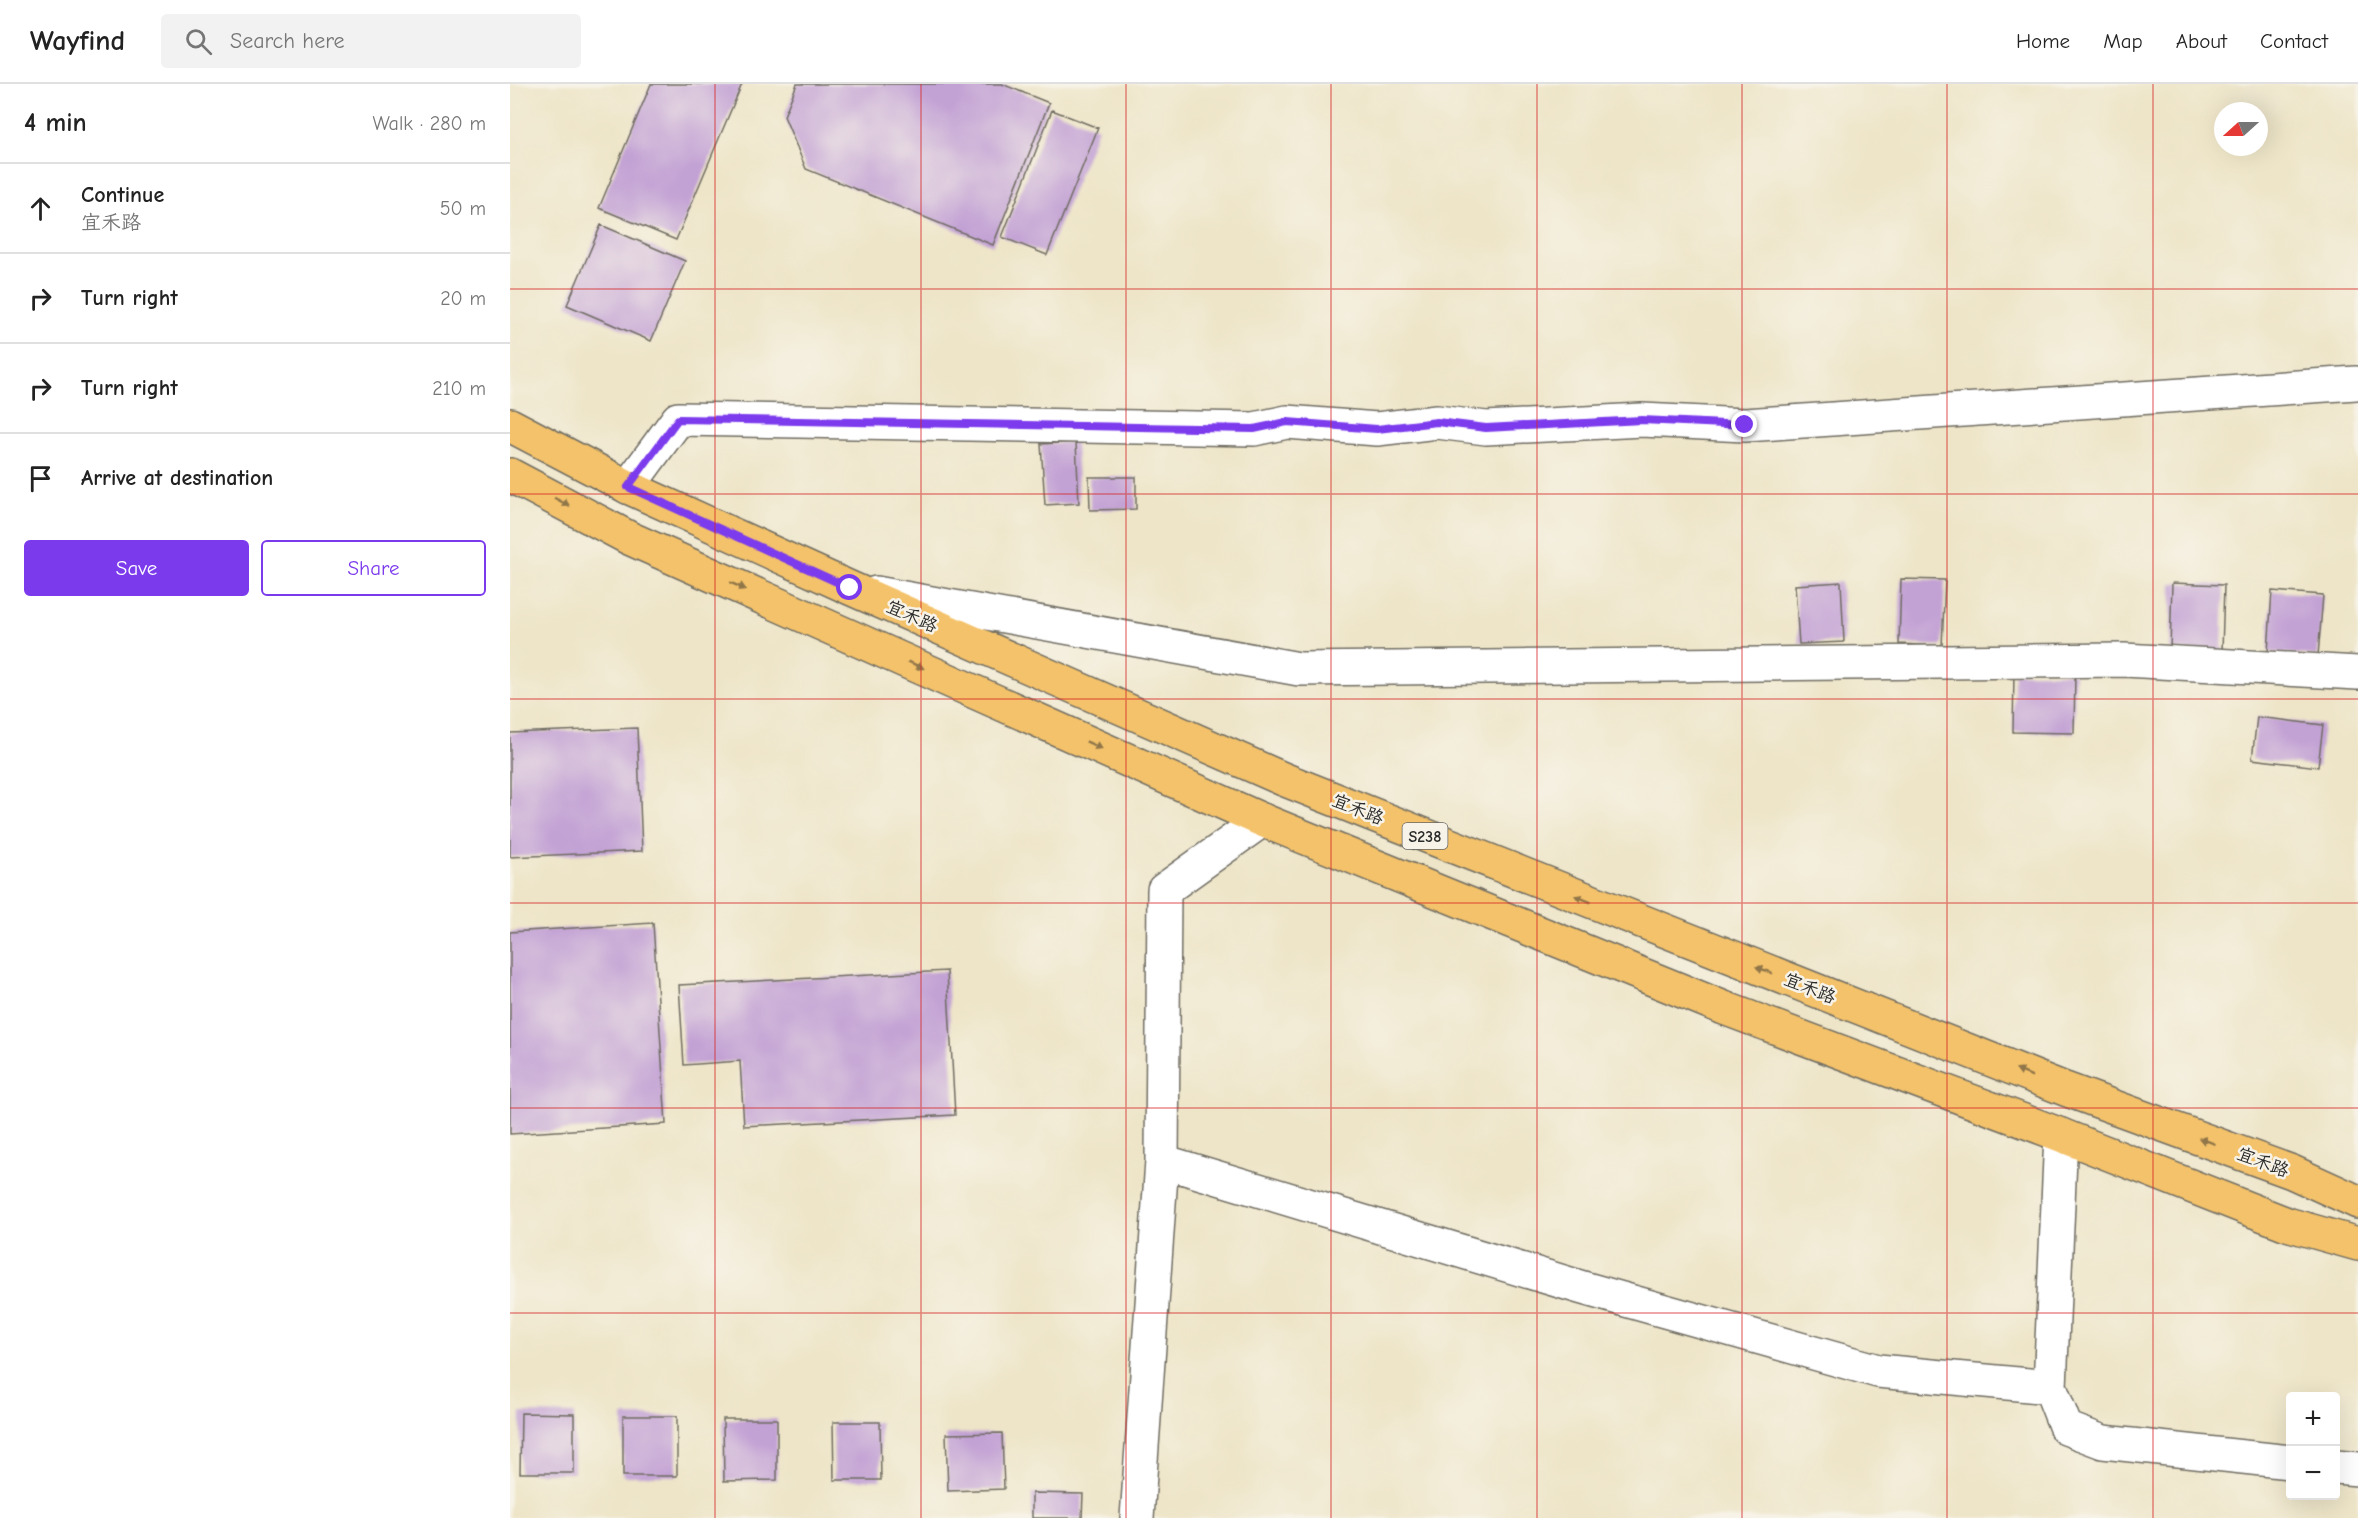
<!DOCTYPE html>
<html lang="en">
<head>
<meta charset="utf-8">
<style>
  :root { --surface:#fff; --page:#f2f2f2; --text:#222; --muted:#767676; --line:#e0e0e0; --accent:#7c3aed }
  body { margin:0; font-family:"Comic Neue","LXGW WenKai TC",sans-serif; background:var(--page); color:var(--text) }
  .controls { position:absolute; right:18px; bottom:18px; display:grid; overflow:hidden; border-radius:6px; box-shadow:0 6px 24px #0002 }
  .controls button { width:54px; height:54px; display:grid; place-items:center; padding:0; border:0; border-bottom:2px solid var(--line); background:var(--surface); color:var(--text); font:30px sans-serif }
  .compass { position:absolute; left:1704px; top:18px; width:54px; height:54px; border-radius:50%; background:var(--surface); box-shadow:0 6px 24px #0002; rotate:249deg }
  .stop { position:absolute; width:18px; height:18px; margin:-14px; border:4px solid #7c3aed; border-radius:50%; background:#fff }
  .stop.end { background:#7c3aed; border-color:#fff; box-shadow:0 2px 6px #0008 }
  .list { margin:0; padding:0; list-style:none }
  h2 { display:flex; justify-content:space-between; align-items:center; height:78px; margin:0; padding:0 24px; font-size:26px }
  h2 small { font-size:20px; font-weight:400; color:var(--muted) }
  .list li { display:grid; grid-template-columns:39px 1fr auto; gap:18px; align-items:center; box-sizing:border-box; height:90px; padding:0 24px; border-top:2px solid var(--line) }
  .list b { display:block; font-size:22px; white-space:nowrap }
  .list p { margin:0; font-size:20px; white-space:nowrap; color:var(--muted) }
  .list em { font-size:20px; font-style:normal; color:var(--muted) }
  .actions { display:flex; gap:12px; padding:18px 24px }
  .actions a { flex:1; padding:14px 0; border:2px solid var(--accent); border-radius:6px; text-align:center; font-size:21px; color:var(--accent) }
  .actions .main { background:var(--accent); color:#fff }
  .icon { flex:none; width:33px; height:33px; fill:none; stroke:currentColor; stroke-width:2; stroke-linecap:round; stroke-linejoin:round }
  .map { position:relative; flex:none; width:1848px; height:1434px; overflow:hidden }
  header { display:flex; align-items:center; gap:36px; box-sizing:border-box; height:84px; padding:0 30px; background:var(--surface); border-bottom:2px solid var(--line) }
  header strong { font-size:28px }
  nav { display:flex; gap:33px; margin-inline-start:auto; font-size:21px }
  .search { width:420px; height:54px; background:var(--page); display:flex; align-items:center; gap:15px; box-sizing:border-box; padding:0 21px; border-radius:6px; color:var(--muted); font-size:22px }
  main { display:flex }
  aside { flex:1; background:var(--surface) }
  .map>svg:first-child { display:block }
  .building { fill:#c2a1d4 }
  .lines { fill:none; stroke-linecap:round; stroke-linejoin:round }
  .street-casing { stroke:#6f6c62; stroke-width:36 }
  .primary-casing { stroke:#6f6c62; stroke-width:36 }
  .street { stroke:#fff; stroke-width:33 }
  .primary { stroke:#f4c26a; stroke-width:33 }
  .oneway { fill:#90764a }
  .route { stroke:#7c3aed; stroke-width:8 }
  .grid { fill:none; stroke:#d62828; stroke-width:1.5; stroke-opacity:0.55 }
  .labels { text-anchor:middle; stroke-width:5; stroke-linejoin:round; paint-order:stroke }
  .shield { fill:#f7f3e8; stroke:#686764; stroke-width:1.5 }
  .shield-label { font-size:16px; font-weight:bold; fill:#2b2b2b }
  .street-label { font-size:18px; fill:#2b2b2b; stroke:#f7f3e8 }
</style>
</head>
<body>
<header>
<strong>Wayfind</strong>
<div class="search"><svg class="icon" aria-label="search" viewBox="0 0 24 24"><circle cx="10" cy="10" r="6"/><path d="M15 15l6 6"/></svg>Search here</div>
<nav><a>Home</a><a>Map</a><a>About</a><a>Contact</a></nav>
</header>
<main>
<aside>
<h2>4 min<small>Walk · 280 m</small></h2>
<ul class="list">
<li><svg class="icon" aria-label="ahead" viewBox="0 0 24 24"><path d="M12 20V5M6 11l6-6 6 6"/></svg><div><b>Continue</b><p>宜禾路</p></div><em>50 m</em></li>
<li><svg class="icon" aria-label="right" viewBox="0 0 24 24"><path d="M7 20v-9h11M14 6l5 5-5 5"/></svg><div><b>Turn right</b></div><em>20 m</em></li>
<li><svg class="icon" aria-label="right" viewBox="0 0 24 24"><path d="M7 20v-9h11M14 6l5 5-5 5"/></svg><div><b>Turn right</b></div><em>210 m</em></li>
<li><svg class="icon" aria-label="arrive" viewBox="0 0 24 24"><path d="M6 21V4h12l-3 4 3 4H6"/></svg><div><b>Arrive at destination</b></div></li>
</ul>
<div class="actions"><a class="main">Save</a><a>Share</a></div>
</aside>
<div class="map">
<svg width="1848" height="1434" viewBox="0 0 1848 1434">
  <rect width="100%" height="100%" fill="#f7f3e8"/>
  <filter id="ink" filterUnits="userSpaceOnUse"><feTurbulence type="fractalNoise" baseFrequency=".0167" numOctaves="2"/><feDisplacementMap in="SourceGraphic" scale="12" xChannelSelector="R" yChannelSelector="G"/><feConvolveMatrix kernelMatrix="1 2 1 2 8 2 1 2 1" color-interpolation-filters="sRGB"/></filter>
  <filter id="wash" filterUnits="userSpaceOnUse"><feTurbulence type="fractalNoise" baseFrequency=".008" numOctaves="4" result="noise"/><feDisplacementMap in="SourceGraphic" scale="24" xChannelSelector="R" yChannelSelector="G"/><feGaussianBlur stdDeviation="1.35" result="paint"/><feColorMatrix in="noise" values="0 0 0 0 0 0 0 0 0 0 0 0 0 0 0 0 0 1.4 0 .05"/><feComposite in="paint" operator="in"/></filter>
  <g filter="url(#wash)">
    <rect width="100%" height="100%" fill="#eee5c8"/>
    <g id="blocks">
      <!-- building -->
      <path class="building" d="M 141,0 L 232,0 L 166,156 L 89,124 Z
        M 287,0 L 492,0 L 539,19 L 483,161 L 296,85 L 274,32 Z
        M 542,26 L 588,44 L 537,171 L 492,153 Z
        M 91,141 L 175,177 L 141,257 L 57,221 Z
        M 566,358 L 569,419 L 535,421 L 531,360 Z
        M 579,393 L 626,393 L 626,425 L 580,426 Z
        M 1391,495 L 1435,496 L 1432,562 L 1389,560 Z
        M 1331,498 L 1334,558 L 1289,560 L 1285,501 Z
        M 1662,499 L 1714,501 L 1712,568 L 1660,566 Z
        M 1762,507 L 1813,511 L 1808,572 L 1758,568 Z
        M 1504,589 L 1565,589 L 1564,649 L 1503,648 Z
        M 1747,633 L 1813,641 L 1808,683 L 1742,675 Z
        M 127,644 L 132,767 L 0,773 L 0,649 Z
        M 143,839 L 156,1040 L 0,1050 L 0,848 Z
        M 437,887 L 445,1031 L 234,1042 L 230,977 L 174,981 L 169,901 Z
        M 11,1329 L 64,1330 L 64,1389 L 10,1389 Z
        M 113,1332 L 167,1332 L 167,1392 L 113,1392 Z
        M 213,1335 L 267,1335 L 267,1396 L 214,1397 Z
        M 323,1338 L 370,1338 L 371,1396 L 324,1396 Z
        M 492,1349 L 494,1405 L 438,1407 L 436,1350 Z
        M 522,1409 L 573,1410 L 572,1434 L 522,1434 Z"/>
    </g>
  </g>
  <g filter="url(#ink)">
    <use href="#blocks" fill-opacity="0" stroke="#6f6c62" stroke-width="1.5"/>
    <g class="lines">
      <defs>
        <path id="street" d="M 118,403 L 168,335 L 744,345 L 777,338 L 867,345 L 927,338 L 976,344 L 1132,336 L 1235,341 L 1846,299
          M 366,509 L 789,585 L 1614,576 L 1848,589
          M 1551,1051 L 1540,1303 L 1556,1344 L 1593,1358 L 1780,1378
          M 652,1077 L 1073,1204 L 1368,1287 L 1540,1303
          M 1826,1383 L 1848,1385
          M 627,1434 L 652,1077 L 654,806 L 752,736"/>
        <path id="primary" d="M 0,341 L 118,403 L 340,504 L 773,695 L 1555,1005 L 1782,1088 L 1848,1118
          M 0,391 L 119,454 L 752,736 L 1214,924 L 1551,1051 L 1777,1140 L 1848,1160"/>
      </defs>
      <!-- street casing -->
      <use href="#street" class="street-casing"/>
      <!-- primary casing -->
      <use href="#primary" class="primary-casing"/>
      <!-- street -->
      <use href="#street" class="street"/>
      <!-- primary -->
      <use href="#primary" class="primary"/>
    </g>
    <!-- one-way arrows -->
    <defs><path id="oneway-solid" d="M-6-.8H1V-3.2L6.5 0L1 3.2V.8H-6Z" transform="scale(1.5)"/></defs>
    <g class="oneway">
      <use href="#oneway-solid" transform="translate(52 418) rotate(28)"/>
      <use href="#oneway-solid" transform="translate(228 502) rotate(24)"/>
      <use href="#oneway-solid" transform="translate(406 581) rotate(24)"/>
      <use href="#oneway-solid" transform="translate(584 661) rotate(24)"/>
      <use href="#oneway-solid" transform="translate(1073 815) rotate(-158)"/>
      <use href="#oneway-solid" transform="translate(1254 886) rotate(-158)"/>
      <use href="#oneway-solid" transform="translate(1514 989) rotate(-158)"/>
      <use href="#oneway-solid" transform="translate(1697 1057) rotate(-160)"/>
    </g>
  </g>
  <g class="lines" filter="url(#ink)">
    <!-- route -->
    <path class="route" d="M 340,504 L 118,403 L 168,335 L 744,345 L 777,338 L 867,345 L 927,338 L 976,344 L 1132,336 L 1235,341"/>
  </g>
  <!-- grid -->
  <path class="grid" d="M 205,0 L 205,1434M 411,0 L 411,1434M 616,0 L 616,1434M 821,0 L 821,1434M 1027,0 L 1027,1434M 1232,0 L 1232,1434M 1437,0 L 1437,1434M 1643,0 L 1643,1434M 0,205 L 1848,205M 0,410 L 1848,410M 0,615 L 1848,615M 0,819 L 1848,819M 0,1024 L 1848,1024M 0,1229 L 1848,1229"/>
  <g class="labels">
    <!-- shield labels -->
    <rect class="shield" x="892.5" y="739" width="45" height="26" rx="4.5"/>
    <g class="shield-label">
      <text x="915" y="758">S238</text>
    </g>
    <!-- street labels -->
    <g class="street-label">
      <text transform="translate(402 532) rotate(24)" y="6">宜禾路</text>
      <text transform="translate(848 725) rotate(22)" y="6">宜禾路</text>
      <text transform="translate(1300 904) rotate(22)" y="6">宜禾路</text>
      <text transform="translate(1753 1078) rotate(21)" y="6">宜禾路</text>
    </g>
  </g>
</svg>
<div class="controls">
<button>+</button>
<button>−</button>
</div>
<svg class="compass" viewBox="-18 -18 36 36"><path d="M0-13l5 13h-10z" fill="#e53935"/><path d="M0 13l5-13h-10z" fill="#767676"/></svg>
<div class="stop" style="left:340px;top:504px"></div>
<div class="stop end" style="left:1235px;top:341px"></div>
</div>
</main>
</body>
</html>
